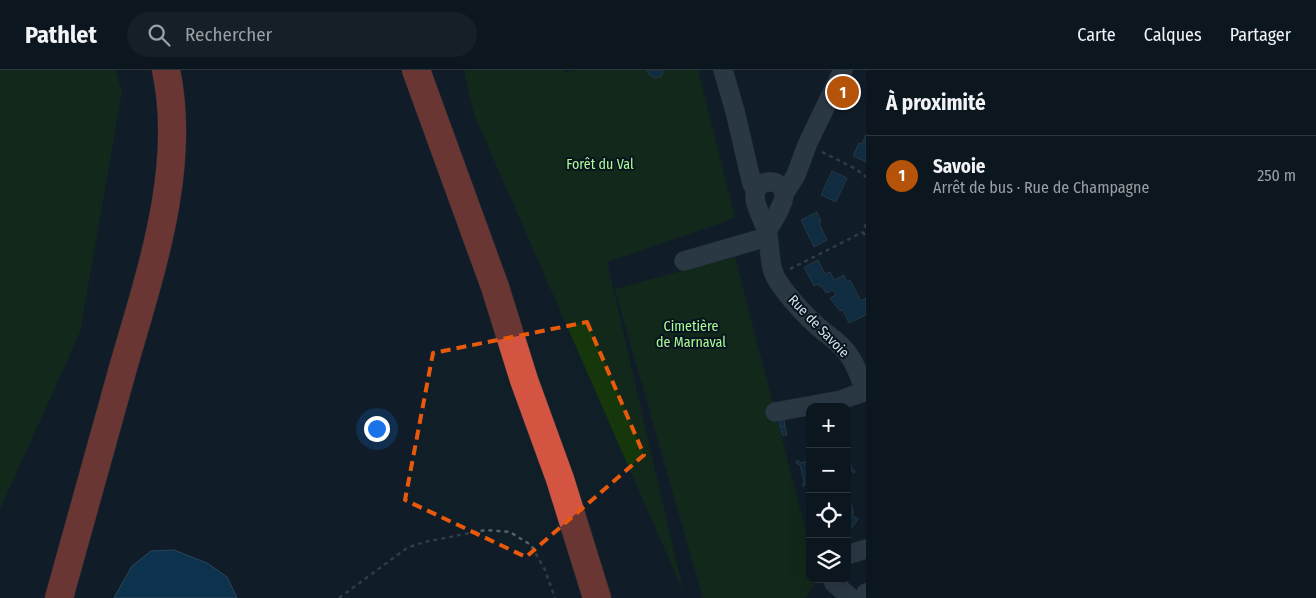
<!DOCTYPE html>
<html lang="fr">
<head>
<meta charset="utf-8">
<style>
  :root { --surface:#0c161e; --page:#151f27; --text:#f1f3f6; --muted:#9a9fa4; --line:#2c353c; --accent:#b45309 }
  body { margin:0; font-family:"Fira Sans Condensed",sans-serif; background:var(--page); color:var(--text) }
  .controls { position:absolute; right:15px; bottom:15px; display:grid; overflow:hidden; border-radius:10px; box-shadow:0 5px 20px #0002 }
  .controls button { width:45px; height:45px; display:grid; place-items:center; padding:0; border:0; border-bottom:1px solid var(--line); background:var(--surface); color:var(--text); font:25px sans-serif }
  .you { position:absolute; left:376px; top:358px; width:18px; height:18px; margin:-12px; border:4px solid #fff; border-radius:50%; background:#1a73e8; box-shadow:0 0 0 8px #1a73e833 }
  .badge { display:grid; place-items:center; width:32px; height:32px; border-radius:50%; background:var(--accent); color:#fff; font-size:16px; font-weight:700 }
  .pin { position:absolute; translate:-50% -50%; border:2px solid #fff; box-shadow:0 1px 5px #0006 }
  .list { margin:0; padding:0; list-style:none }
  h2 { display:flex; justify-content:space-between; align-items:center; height:65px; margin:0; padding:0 20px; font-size:21px }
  h2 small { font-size:16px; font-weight:400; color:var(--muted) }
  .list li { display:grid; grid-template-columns:32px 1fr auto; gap:15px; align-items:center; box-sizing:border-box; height:80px; padding:0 20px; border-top:1px solid var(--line) }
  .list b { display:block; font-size:19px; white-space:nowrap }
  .list p { margin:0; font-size:16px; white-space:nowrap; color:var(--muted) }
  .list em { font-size:16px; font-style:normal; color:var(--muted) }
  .icon { flex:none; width:28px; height:28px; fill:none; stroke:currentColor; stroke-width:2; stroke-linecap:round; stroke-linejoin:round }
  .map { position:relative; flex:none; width:866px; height:528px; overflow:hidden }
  header { display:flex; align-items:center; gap:30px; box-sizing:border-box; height:70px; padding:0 25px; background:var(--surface); border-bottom:1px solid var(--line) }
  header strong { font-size:24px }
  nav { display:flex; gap:28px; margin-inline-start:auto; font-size:18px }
  .search { width:350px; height:45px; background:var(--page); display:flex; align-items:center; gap:12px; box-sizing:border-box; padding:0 18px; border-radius:28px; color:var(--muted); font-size:19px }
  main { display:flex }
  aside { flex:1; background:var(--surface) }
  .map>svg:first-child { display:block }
  .green { fill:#16370b }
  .water { fill:#094c7b; stroke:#46789b }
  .building { fill:#0f3f5f; stroke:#43535f }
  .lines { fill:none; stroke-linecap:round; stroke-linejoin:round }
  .minor-casing { stroke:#2f3740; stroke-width:20 }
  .highway-casing { stroke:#2f3740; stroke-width:29 }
  .path { stroke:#55616a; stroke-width:2.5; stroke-dasharray:4 4; stroke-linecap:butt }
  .minor { stroke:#4b5a67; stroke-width:19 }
  .highway { stroke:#d45442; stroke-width:28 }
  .marked { fill:none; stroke:#e8590c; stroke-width:4; stroke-dasharray:10 6; stroke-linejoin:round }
  .labels { text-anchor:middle; stroke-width:4; stroke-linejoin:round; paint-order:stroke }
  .park-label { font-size:14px; fill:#acfb94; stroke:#07141f }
  .street-label { font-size:14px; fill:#d6dfe7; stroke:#07141f }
</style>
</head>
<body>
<header>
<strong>Pathlet</strong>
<div class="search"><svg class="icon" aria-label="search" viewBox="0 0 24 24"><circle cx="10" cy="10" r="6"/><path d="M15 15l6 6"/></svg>Rechercher</div>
<nav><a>Carte</a><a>Calques</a><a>Partager</a></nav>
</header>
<main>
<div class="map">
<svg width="866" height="528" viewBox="0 0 866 528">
  <rect width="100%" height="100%" fill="#101e28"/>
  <!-- green -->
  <path class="green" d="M 0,0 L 115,0 L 122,21 L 80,262 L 0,439 Z
    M 464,0 L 563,0 L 564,3 L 573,0 L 698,0 L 735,148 L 607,192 L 683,521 L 474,44 Z
    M 735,187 L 810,477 L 810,509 L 816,509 L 806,528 L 703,528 L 615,219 Z"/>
  <!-- water -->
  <path class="water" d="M 174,480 L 207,493 L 227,507 L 237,528 L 114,528 L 132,496 L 151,481 Z"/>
  <!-- building -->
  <path class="building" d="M 647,0 L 664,0 L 661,6 L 655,8 L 649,5 Z
    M 866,64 L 866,92 L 853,86 L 859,73 L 862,74 Z
    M 832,101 L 847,108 L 836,132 L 821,125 Z
    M 817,142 L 821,152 L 819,153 L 827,170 L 814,177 L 801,150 Z
    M 818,190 L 825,204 L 830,202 L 834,210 L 844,205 L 847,212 L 850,210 L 861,231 L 866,228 L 866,245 L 849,253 L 843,240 L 840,241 L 830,228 L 836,225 L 833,220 L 826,223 L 822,216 L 820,217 L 819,214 L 814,216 L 804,197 Z
    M 784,350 L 785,356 L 780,357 L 779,352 Z
    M 785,356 L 787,365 L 783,366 L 780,357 Z
    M 847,381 L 852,399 L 855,401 L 854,403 L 851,401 L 847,402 Z
    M 797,390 L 801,393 L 810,390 L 810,412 L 806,413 L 804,416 L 802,415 L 804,412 L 800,395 L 796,393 Z
    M 847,421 L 853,440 L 853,446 L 858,449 L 852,458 L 847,460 Z"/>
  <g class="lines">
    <defs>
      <path id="minor" d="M 723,0 L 735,41 L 752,114 L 756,120
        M 784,124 L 796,105 L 807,75 L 843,0
        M 767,161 C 772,153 785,133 784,123 C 781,107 756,109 755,125 C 754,134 764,152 767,161 C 771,176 768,192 775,206 C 782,220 803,243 814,253 C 823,262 835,269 843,278 C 855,290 859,307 866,322
        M 684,191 L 767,167
        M 775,342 L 841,330 L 866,321
        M 847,485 L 866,479
        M 835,509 L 834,513 L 851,528
        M 865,528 L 866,523"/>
      <path id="highway" d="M 416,0 L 495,217 L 524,310 L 560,409 L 597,528
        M 59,528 C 81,451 102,374 123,298 C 150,204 187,98 166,0"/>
    </defs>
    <!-- minor casing -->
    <use href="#minor" class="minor-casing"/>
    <!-- highway casing -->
    <use href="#highway" class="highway-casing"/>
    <!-- path -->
    <path class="path" d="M 822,82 L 856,99 L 866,107
      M 866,154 L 863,162 L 866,168
      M 790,199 L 863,162
      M 339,528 L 407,478 L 424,472 L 486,460 L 510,462 L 531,475 L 545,500 L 555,528"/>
    <!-- minor -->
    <use href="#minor" class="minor"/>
    <!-- highway -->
    <use href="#highway" class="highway"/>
  </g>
  <!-- marked area -->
  <path d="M0 0H866V528H0ZM 587,252 L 644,385 L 526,487 L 405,430 L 433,283 Z" fill="#101e28" fill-opacity=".55" fill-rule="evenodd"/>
  <path class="marked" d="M 587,252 L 644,385 L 526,487 L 405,430 L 433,283 Z"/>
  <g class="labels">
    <!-- park labels -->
    <g class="park-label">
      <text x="600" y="99">Forêt du Val</text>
      <text x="691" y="261">Cimetière<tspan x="691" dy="16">de Marnaval</tspan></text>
    </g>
    <!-- street labels -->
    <g class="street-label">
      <text transform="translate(819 256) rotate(46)" y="5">Rue de Savoie</text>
    </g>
  </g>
</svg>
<div class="controls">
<button>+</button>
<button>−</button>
<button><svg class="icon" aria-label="locate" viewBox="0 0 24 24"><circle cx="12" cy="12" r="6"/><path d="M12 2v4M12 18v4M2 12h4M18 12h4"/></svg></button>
<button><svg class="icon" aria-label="layers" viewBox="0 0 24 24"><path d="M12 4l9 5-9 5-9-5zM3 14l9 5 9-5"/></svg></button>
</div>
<div class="you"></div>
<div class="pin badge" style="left:843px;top:22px">1</div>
</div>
<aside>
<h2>À proximité<small></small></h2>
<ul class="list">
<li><span class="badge">1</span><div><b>Savoie</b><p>Arrêt de bus · Rue de Champagne</p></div><em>250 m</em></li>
</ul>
</aside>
</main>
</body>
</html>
